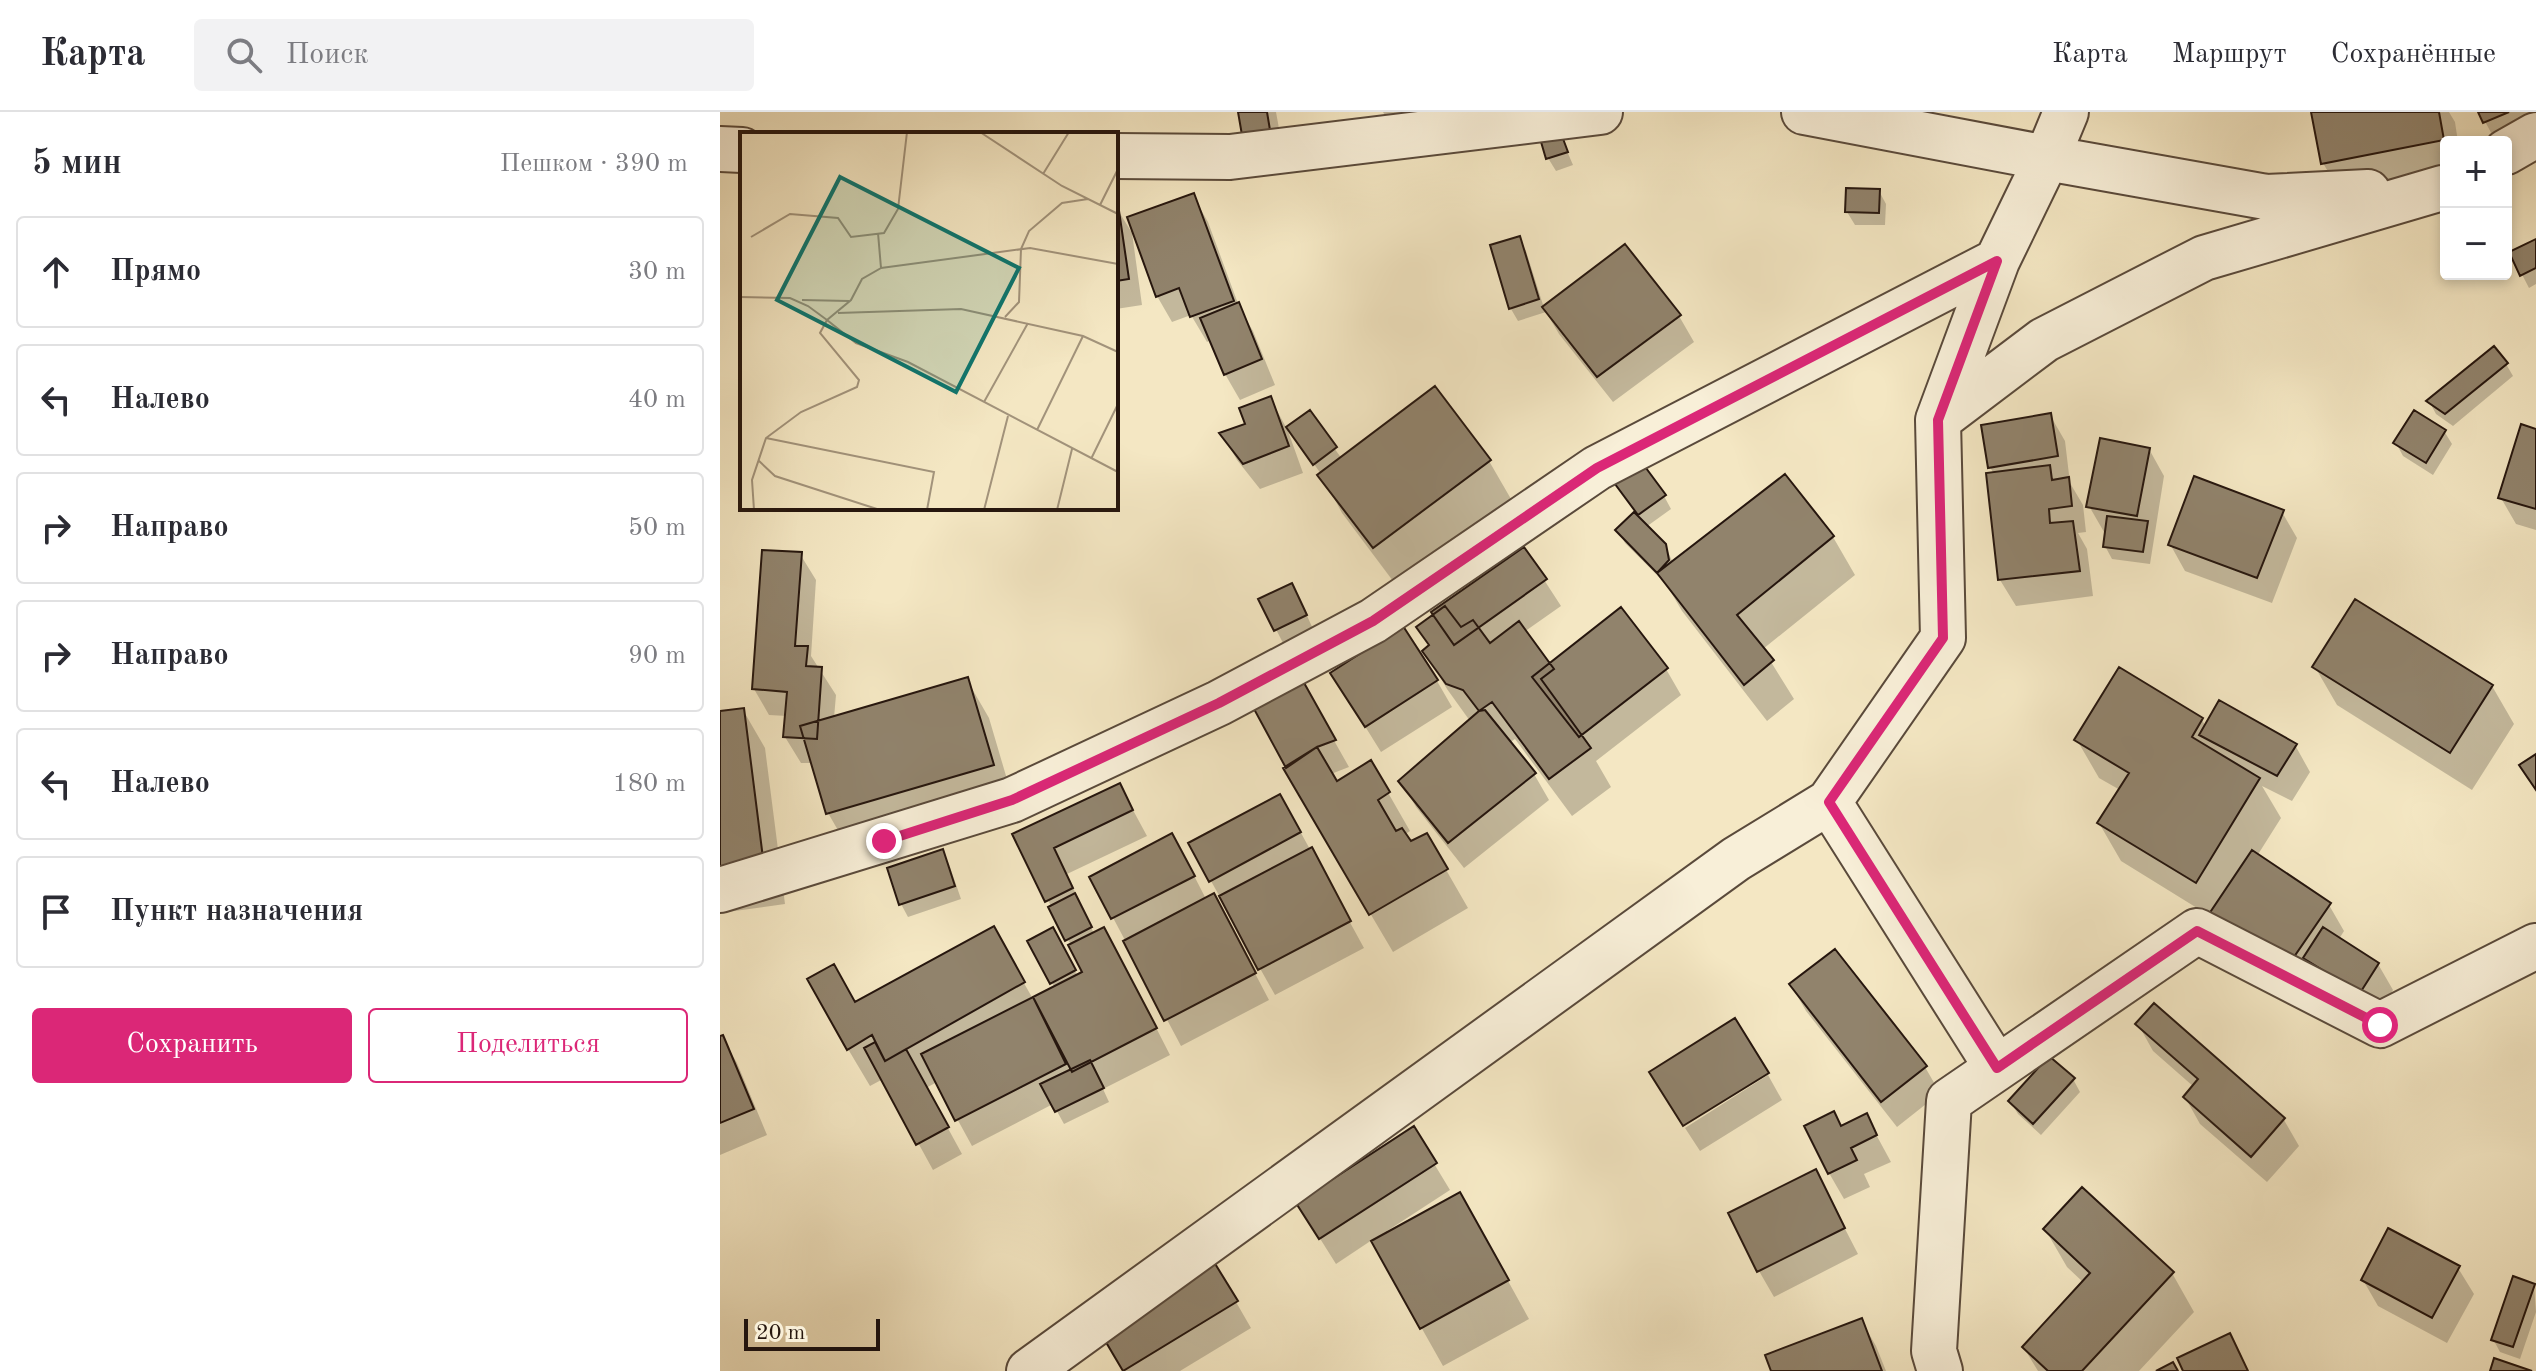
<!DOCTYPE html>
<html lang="ru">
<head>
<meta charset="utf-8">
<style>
  :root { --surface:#fff; --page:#f2f2f3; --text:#2b2b33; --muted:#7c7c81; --line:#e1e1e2; --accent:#db2777 }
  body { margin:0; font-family:"Old Standard TT",serif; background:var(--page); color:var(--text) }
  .controls { position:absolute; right:24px; top:24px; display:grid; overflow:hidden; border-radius:8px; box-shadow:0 4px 12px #0003 }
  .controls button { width:72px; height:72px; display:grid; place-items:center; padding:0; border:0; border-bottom:2px solid var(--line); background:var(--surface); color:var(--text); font:40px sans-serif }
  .scale { position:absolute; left:24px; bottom:20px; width:136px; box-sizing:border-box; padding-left:8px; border:4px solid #26160e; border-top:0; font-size:22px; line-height:28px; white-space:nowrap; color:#26160e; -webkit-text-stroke:6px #f8efd8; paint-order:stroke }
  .stop { position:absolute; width:24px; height:24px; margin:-18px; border:6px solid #db2777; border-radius:50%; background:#fff }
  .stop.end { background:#db2777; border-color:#fff; box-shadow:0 2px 8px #0008 }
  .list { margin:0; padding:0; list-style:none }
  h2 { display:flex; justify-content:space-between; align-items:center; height:104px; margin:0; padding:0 32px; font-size:34px }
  h2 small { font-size:26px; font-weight:400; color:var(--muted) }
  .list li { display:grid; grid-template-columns:52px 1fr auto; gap:24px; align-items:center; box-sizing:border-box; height:112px; margin:0 16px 16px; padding:0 16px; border:2px solid var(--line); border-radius:8px }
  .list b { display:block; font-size:30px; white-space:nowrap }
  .list em { font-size:26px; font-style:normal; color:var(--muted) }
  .actions { display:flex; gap:16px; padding:24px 32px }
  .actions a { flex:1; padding:18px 0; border:2px solid var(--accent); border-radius:8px; text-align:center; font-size:28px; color:var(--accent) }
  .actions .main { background:var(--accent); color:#fff }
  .icon { flex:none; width:44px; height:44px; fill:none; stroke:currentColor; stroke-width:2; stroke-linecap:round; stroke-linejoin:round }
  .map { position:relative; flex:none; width:1816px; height:1259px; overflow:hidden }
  header { display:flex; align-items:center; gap:48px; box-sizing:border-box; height:112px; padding:0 40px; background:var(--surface); border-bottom:2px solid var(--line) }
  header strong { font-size:38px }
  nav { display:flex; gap:44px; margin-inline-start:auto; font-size:28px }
  .search { width:560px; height:72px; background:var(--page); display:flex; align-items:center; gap:20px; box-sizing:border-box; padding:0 28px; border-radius:8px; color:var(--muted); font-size:30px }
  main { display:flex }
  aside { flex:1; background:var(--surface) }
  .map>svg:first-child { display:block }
  .shadow { fill:#0003 }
  .building { fill:#91836c; stroke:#26160e; stroke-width:2 }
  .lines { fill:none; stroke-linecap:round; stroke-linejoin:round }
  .minor-casing { stroke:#5a4a3b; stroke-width:48 }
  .minor { stroke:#f8efd8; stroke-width:44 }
  .route { stroke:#db2777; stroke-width:10 }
  .inset-road { fill:none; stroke:#a2937b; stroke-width:2 }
  .view { fill:#0f766e; fill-opacity:0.15; stroke:#0f766e; stroke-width:4 }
  .inset-edge { fill:none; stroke:#26160e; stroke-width:4 }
</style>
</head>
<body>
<header>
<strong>Карта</strong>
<div class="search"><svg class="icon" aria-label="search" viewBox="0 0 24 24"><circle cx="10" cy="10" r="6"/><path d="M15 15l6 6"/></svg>Поиск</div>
<nav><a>Карта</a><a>Маршрут</a><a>Сохранённые</a></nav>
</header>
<main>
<aside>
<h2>5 мин<small>Пешком · 390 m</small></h2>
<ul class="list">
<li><svg class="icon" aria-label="ahead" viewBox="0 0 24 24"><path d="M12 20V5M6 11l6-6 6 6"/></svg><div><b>Прямо</b></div><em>30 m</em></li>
<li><svg class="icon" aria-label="left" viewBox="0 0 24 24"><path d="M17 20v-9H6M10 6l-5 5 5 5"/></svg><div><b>Налево</b></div><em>40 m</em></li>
<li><svg class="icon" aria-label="right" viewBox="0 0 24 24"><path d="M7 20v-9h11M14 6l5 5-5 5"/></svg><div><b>Направо</b></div><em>50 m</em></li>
<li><svg class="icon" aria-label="right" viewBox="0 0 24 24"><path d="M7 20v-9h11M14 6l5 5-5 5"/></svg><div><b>Направо</b></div><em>90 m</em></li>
<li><svg class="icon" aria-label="left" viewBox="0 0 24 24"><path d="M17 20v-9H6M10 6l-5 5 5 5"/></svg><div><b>Налево</b></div><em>180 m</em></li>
<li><svg class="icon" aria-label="arrive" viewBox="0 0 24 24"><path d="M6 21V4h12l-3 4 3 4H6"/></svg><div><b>Пункт назначения</b></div></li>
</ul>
<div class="actions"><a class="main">Сохранить</a><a>Поделиться</a></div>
</aside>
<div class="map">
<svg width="1816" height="1259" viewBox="0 0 1816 1259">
  <rect width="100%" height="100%" fill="#f4e7c3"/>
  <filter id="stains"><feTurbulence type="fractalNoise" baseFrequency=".0025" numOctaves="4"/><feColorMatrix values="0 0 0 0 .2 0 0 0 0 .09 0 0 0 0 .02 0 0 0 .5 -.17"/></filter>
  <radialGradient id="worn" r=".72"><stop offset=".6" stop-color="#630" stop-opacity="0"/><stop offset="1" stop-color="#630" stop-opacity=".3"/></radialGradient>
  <!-- shadow -->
  <path class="shadow" d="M 520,0 L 556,0 L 564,44 Z
    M 663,0 L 803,0 L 679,28 Z
    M 1593,0 L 1729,0 L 1735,10 L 1738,30 L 1726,30 L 1726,70 L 1625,89 L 1603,51 Z
    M 1760,0 L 1816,0 L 1816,21 L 1776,30 Z
    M 838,18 L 853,53 L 836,59 L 828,46 Z
    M 1159,79 L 1166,92 L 1165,113 L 1135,113 L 1127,100 Z
    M 473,84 L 488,110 L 520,197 L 533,219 L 555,273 L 520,288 L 505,262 L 491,228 L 487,230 L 471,203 L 452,210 L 437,184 Z
    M 396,95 L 412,121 L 422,193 L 396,197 Z
    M 799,126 L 806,139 L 824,196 L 959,204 L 974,230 L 893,290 L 839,222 L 826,200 L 798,209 L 791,197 L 772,134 Z
    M 1816,129 L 1816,172 L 1809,176 L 1791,141 Z
    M 1786,252 L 1793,264 L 1733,314 L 1716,302 L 1709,289 Z
    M 715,277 L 769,349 L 791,387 L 676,473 L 622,401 L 601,362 L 570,318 L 568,319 L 583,361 L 540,377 L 517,348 L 502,322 L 527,313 L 550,286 L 567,317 L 589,301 L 622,347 Z
    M 1330,303 L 1345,329 L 1350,371 L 1363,393 L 1366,420 L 1358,421 L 1367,437 L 1373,484 L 1296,494 L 1280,468 L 1274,362 L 1270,355 Z
    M 1724,319 L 1732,332 L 1713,363 L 1683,344 L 1676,331 Z
    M 1816,319 L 1816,418 L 1796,412 L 1781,386 Z
    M 1429,337 L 1444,364 L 1430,452 L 1392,447 L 1385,434 L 1387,421 L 1384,420 L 1369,394 Z
    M 1064,365 L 1113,425 L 1135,463 L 1043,537 L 1074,587 L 1047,609 L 962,499 L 946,472 L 905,431 L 898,418 L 916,401 L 897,373 L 944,384 L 951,397 L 926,415 L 945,433 L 953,451 Z
    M 1562,400 L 1577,426 L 1552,491 L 1465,459 L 1450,432 Z
    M 804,437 L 841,494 L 804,520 L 829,554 L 946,557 L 961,583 L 876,649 L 891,675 L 852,704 L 795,627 L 789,631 L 814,662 L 829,688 L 744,756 L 696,695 L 681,669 L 750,609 L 727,577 L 705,539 L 710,535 L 699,516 Z
    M 80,442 L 96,468 L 91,544 L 116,583 L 114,606 L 247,568 L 269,606 L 294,691 L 130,739 L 108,701 L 93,651 L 81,651 L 65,625 L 67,604 L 49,603 L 34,577 Z
    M 579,486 L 593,517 L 563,531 L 541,488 Z
    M 1595,555 L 1772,574 L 1794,612 L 1752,678 L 1617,593 Z
    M 717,569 L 732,595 L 661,640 L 628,587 Z
    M 582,572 L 629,655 L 611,662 L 616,672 L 651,651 L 690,719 L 684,723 L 690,732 L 706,723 L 748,796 L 673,840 L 565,657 Z
    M 23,598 L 45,636 L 65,792 L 0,801 L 0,601 Z
    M 1482,608 L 1486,615 L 1575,633 L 1590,660 L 1572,689 L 1542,674 L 1561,706 L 1537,744 L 1609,793 L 1624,819 L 1619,827 L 1658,852 L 1673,878 L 1655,906 L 1401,749 L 1379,711 L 1400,678 L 1379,666 L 1357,628 Z
    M 400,674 L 427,724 L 347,762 L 374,822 L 399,843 L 450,943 L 383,977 L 389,990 L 344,1012 L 333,992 L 252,1034 L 217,970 L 206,976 L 242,1042 L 213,1058 L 163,967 L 150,974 L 128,937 L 136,893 L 273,817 L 313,887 L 335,876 L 310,830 L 340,830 L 358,865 L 365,861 L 295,723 Z
    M 575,710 L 644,836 L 555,883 L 491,769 Z
    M 222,739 L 229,752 L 241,787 L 188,805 L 181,792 Z
    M 467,750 L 486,787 L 508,810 L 549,888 L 461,934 L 372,766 Z
    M 1071,873 L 1205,955 L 1220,981 L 1177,1015 L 1086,899 Z
    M 1434,894 L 1564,1008 L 1579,1034 L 1547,1070 L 1480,1012 L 1465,985 L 1474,975 L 1433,939 L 1418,912 Z
    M 2,925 L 17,951 L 47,1023 L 0,1043 L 0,926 Z
    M 1048,963 L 1062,988 L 980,1039 L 965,1016 Z
    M 1353,967 L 1360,980 L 1321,1023 L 1298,1002 L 1290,989 Z
    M 1146,1004 L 1171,1050 L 1144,1062 L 1150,1075 L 1124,1087 L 1109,1061 L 1121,1016 Z
    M 693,1017 L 730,1078 L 667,1119 L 669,1122 L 761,1120 L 809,1207 L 723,1254 L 652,1128 L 616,1152 L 594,1117 Z
    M 1095,1059 L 1138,1142 L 1054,1185 L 1039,1159 Z
    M 1325,1117 L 1452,1161 L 1474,1200 L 1419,1259 L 1318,1259 L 1304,1236 L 1364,1171 L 1347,1155 Z
    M 1738,1156 L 1754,1182 L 1727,1231 L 1658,1194 L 1643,1168 Z
    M 1814,1173 L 1816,1200 L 1800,1247 L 1780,1240 L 1773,1227 Z
    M 516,1190 L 531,1216 L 460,1259 L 405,1259 L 382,1220 Z
    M 1141,1208 L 1156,1234 L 1166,1259 L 1053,1259 Z"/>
  <!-- building -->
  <path class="building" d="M 518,0 L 547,0 L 550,18 L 522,23 Z
    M 1591,0 L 1719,0 L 1724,28 L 1601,52 Z
    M 1758,0 L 1789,0 L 1763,11 Z
    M 839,16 L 848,40 L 826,47 L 819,23 Z
    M 1126,76 L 1160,77 L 1159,101 L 1125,100 Z
    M 474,81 L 514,189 L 470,205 L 459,176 L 436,185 L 407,105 Z
    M 398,92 L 409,167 L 396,169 L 396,93 Z
    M 800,124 L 819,187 L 789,197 L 770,133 Z
    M 1816,127 L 1816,156 L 1800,164 L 1789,140 Z
    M 905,132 L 961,203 L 877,265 L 822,195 Z
    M 519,190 L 542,247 L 504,263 L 480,206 Z
    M 1774,234 L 1788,251 L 1725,302 L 1706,289 Z
    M 715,274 L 771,348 L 653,436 L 597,363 Z
    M 551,284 L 569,334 L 523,352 L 499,321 L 525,312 L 519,296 Z
    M 590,298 L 617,335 L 593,353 L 566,315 Z
    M 1694,298 L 1726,318 L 1706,351 L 1673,331 Z
    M 1331,301 L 1338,344 L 1268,356 L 1261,313 Z
    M 1801,312 L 1816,317 L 1816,397 L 1778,386 Z
    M 1380,326 L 1430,336 L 1417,404 L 1366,395 Z
    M 923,352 L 946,383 L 918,403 L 895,372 Z
    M 1330,353 L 1332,368 L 1349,365 L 1352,394 L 1329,397 L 1330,411 L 1353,409 L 1360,459 L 1278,468 L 1266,361 Z
    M 1065,362 L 1114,424 L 1017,503 L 1054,548 L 1024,573 L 937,461 Z
    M 1474,364 L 1564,398 L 1537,466 L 1448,433 Z
    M 914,400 L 946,432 L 949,448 L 937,461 L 895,418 Z
    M 1387,404 L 1428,409 L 1423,440 L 1383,435 Z
    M 804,435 L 827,467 L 734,533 L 711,500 Z
    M 42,438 L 82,440 L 75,534 L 88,534 L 86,554 L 102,555 L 97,627 L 63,625 L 67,580 L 32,577 Z
    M 572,471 L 587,503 L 554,519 L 538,487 Z
    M 1635,487 L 1773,573 L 1730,641 L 1592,555 Z
    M 725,494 L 741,515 L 753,508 L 770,531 L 799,509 L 834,557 L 821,567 L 871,636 L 829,667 L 772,590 L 759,599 L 743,578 L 726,572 L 702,539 L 709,533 L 696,515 Z
    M 901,495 L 948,556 L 859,625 L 812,565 Z
    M 683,514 L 718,568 L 645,615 L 610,561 Z
    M 1399,555 L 1483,606 L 1472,625 L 1540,666 L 1476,771 L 1377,711 L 1409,661 L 1354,628 Z
    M 248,565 L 274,653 L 106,702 L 80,614 Z
    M 583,569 L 616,628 L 597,635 L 566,656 L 534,597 Z
    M 1499,588 L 1577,632 L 1557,664 L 1479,623 Z
    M 24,596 L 44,754 L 0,760 L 0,599 Z
    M 765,598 L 816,661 L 728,731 L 678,669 L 759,599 Z
    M 597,635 L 617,669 L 651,648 L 670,680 L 658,688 L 676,719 L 682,716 L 691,729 L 707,721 L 728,757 L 649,803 L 563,656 Z
    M 1816,642 L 1816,678 L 1799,653 Z
    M 400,671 L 413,698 L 334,736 L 353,776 L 325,790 L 292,722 Z
    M 560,682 L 581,720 L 489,770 L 468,731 Z
    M 452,721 L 475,764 L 391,807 L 369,765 Z
    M 592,735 L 631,809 L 538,858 L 499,784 Z
    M 223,737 L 235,774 L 179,793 L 167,756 Z
    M 1532,738 L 1611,791 L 1567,855 L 1489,802 Z
    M 355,781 L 372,815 L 345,829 L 328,795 Z
    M 494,781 L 536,861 L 444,909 L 403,829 Z
    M 274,814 L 305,870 L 165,949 L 152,923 L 127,938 L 87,867 L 114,852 L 135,890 Z
    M 333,815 L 356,858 L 330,872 L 307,829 Z
    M 384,815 L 437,916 L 352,960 L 313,885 L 362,860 L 348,833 Z
    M 1603,815 L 1659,851 L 1640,881 L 1583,846 Z
    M 1115,837 L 1207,954 L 1161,990 L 1069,872 Z
    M 313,885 L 346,952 L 235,1009 L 201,942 Z
    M 1434,891 L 1565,1006 L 1531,1045 L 1463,985 L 1478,967 L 1415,912 Z
    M 1015,906 L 1049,961 L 963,1014 L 929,960 Z
    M 3,923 L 34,997 L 0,1011 L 0,924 Z
    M 155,930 L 165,949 L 186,937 L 229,1015 L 196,1033 L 144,936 Z
    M 1329,944 L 1355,966 L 1313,1012 L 1288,989 Z
    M 370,948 L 384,976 L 335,1000 L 320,972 Z
    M 1114,999 L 1121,1014 L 1147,1001 L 1157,1023 L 1131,1036 L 1137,1048 L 1108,1062 L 1084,1014 Z
    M 694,1014 L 717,1051 L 599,1127 L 576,1091 Z
    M 1096,1057 L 1125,1116 L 1037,1160 L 1008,1101 Z
    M 1362,1075 L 1454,1160 L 1362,1259 L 1328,1259 L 1302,1235 L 1370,1161 L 1323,1117 Z
    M 740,1080 L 789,1168 L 700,1217 L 651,1129 Z
    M 1668,1116 L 1740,1154 L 1712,1206 L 1641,1168 Z
    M 494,1150 L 518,1189 L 403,1259 L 380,1220 Z
    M 1793,1164 L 1815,1172 L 1793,1235 L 1771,1228 Z
    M 1142,1206 L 1162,1259 L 1051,1259 L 1045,1243 Z
    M 1510,1221 L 1528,1259 L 1463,1259 L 1457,1246 Z
    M 1774,1246 L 1812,1259 L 1770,1259 Z
    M 1453,1250 L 1458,1259 L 1436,1259 Z"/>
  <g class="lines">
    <defs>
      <path id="minor" d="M 1084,0 L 1327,46 L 1277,149 L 1218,308 L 1223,526 L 1109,690 L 1277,956
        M 1346,0 L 1327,46 L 1546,85 L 1648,80
        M 0,37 L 22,38
        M 1786,40 L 1816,23
        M 396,44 L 510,45 L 880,0
        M 1218,308 L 1324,228 L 1484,146 L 1722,76
        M 0,778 L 292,688 L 499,591 L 653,509 L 877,356 L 1277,149
        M 309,1259 L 1016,747 L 1109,690
        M 1220,1259 L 1214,1239 L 1229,989 L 1477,819 L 1660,913 L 1816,834"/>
    </defs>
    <!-- minor casing -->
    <use href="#minor" class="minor-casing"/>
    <!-- minor -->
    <use href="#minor" class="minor"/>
  </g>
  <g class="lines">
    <!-- route -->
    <path class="route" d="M 164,729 L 292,688 L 499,591 L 653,509 L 877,356 L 1277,149 L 1218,308 L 1223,526 L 1109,690 L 1277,956 L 1477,819 L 1660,913"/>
  </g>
  <!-- overview -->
  <g transform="translate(20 20)">
    <rect width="378" height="378" fill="#f4e7c3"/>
    <path class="inset-road" d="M 240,0 L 322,54 L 378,82M 303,42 L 329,0M 360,73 L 378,37M 138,101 L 141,136 L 122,147 L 111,168 L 87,188 L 116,211 L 168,230 L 378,340M 11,105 L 50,82 L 98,86 L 111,105 L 144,101 L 158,77 L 167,0M 141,136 L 290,116 L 378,132M 0,165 L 50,166 L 68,174 L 87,188 L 80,201 L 119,248 L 117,255 L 61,280 L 26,306 L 12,348 L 14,378M 62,168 L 109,169M 98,181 L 221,177 L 343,204 L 378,220M 265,185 L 279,170 L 281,117 L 289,99 L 322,71 L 348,67M 244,270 L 288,191M 297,298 L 343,204M 26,306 L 194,340 L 187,378M 351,327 L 378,272M 18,328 L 35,344 L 140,378M 244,378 L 268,284M 317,378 L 332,317"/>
    <path class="view" d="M 100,45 L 279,136 L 216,260 L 37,168 Z"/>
    <rect width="378" height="378" class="inset-edge"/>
  </g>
  <rect width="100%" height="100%" filter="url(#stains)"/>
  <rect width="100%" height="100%" fill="url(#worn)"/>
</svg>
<div class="controls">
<button>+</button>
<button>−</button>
</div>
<div class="scale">20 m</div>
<div class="stop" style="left:1660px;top:913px"></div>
<div class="stop end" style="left:164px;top:729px"></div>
</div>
</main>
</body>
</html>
